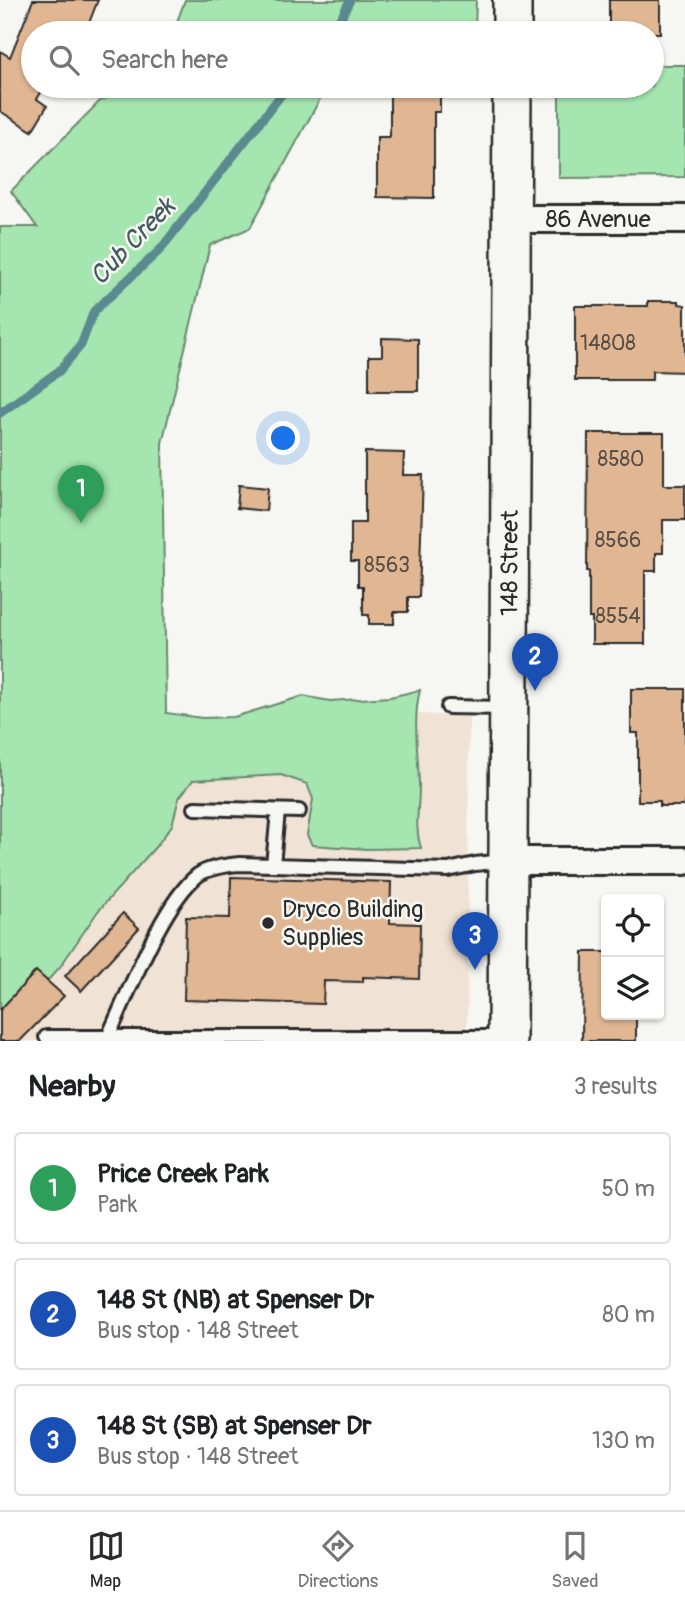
<!DOCTYPE html>
<html lang="en">
<head>
<meta charset="utf-8">
<style>
  :root { --surface:#fff; --page:#f2f2f2; --text:#202124; --muted:#757577; --line:#e0e0e0; --accent:#2b2b2b }
  body { margin:0; font-family:Pangolin,sans-serif; background:var(--page); color:var(--text) }
  .controls { position:absolute; right:21px; bottom:21px; display:grid; overflow:hidden; border-radius:7px; box-shadow:0 2px 5px #0004 }
  .controls button { width:63px; height:63px; display:grid; place-items:center; padding:0; border:0; border-bottom:2px solid var(--line); background:var(--surface); color:var(--text); font:35px sans-serif }
  .you { position:absolute; left:284px; top:439px; width:24px; height:24px; margin:-18px; border:5px solid #fff; border-radius:50%; background:#1a73e8; box-shadow:0 0 0 10px #1a73e833 }
  .badge { display:grid; place-items:center; width:46px; height:46px; border-radius:50%; background:var(--accent); color:#fff; font-size:23px; font-weight:700 }
  .pin { position:absolute; translate:-50% -58px; filter:drop-shadow(0 2px 4px #0008) }
  .pin::after { content:''; position:absolute; top:37px; width:24px; height:21px; background:inherit; clip-path:polygon(0 0,100% 0,50% 100%) }
  .list { margin:0; padding:0; list-style:none }
  h2 { display:flex; justify-content:space-between; align-items:center; height:91px; margin:0; padding:0 28px; font-size:30px }
  h2 small { font-size:23px; font-weight:400; color:var(--muted) }
  .list li { display:grid; grid-template-columns:46px 1fr auto; gap:21px; align-items:center; box-sizing:border-box; height:112px; margin:0 14px 14px; padding:0 14px; border:2px solid var(--line); border-radius:7px }
  .list b { display:block; font-size:26px; white-space:nowrap }
  .list p { margin:0; font-size:23px; white-space:nowrap; color:var(--muted) }
  .list em { font-size:23px; font-style:normal; color:var(--muted) }
  .icon { flex:none; width:38px; height:38px; fill:none; stroke:currentColor; stroke-width:2; stroke-linecap:round; stroke-linejoin:round }
  .map { position:relative; flex:none; width:685px; height:1041px; overflow:hidden }
  .search { position:absolute; background:var(--surface); box-shadow:0 2px 5px #0004; left:21px; right:21px; top:21px; height:77px; display:flex; align-items:center; gap:18px; box-sizing:border-box; padding:0 24px; border-radius:38px; color:var(--muted); font-size:26px }
  .sheet { height:469px; background:var(--surface) }
  nav { display:flex; justify-content:space-around; align-items:center; box-sizing:border-box; height:98px; border-top:2px solid var(--line); background:var(--surface); font-size:19px; color:var(--muted) }
  nav a { display:grid; justify-items:center; gap:4px }
  nav .on { color:var(--accent) }
  .map>svg:first-child { display:block }
  .built { fill:#f0e3d5 }
  .green { fill:#a5e6b0; stroke:#68886e; stroke-width:2 }
  .lines { fill:none; stroke-linecap:round; stroke-linejoin:round }
  .stream { stroke:#5a8a90; stroke-width:9 }
  .building { fill:#e1b692; stroke:#2b2b2b; stroke-width:2 }
  .lane-casing { stroke:#2b2b2b; stroke-width:18 }
  .street-casing { stroke:#2b2b2b; stroke-width:32 }
  .secondary-casing { stroke:#2b2b2b; stroke-width:42 }
  .lane { stroke:#f6f6f2; stroke-width:12 }
  .street { stroke:#f6f6f2; stroke-width:26 }
  .secondary { stroke:#f6f6f2; stroke-width:37 }
  .poi-dot { fill:#2b2b2b; stroke:#f6f6f2; stroke-width:2.5 }
  .labels { text-anchor:middle; stroke-width:5; stroke-linejoin:round; paint-order:stroke }
  .number-label { font-size:21px; fill:#584e45 }
  .street-label { font-size:24px; fill:#2b2b2b; stroke:#f6f6f2 }
  .poi-label { font-size:24px; fill:#2b2b2b; stroke:#f6f6f2; text-anchor:start }
  .water-label { font-size:26px; font-style:italic; fill:#435b5e; stroke:#f6f6f2 }
</style>
</head>
<body>
<div class="map">
<svg width="685" height="1041" viewBox="0 0 685 1041">
  <rect width="100%" height="100%" fill="#f6f6f2"/>
  <filter id="ink" filterUnits="userSpaceOnUse"><feTurbulence type="fractalNoise" baseFrequency=".0143" numOctaves="2"/><feDisplacementMap in="SourceGraphic" scale="14" xChannelSelector="R" yChannelSelector="G"/><feConvolveMatrix kernelMatrix="1 2 1 2 8 2 1 2 1" color-interpolation-filters="sRGB"/></filter>
  <g filter="url(#ink)">
    <!-- built -->
    <path class="built" d="M 407,713 L 469,717 L 467,1041 L 0,1041 L 171,722 Z"/>
    <!-- green -->
    <path class="green" d="M 185,0 L 476,0 L 475,29 L 358,28 L 355,33 L 173,33 Z
      M 652,65 L 685,65 L 685,177 L 559,178 L 559,86 L 652,86 Z
      M 130,86 L 327,86 L 250,228 L 210,245 L 162,443 L 166,713 L 202,718 L 234,717 L 303,696 L 330,701 L 390,697 L 420,690 C 412,722 419,756 419,788 C 419,810 414,827 421,848 L 366,849 L 312,845 L 307,835 L 313,799 L 307,784 L 281,775 L 193,780 L 179,798 L 172,825 L 158,844 L 98,911 L 60,967 L 0,1033 L 0,227 L 37,227 L 11,191 L 100,101 Z"/>
    <g class="lines">
      <!-- stream -->
      <path class="stream" d="M 329,33 L 342,16 L 350,0
        M 0,413 L 59,371 L 81,345 L 94,311 L 160,250 L 288,86"/>
    </g>
    <!-- building -->
    <path class="building" d="M 33,0 L 98,0 L 85,33 L 33,33 L 33,86 L 45,86 L 37,99 L 47,106 L 32,131 L 0,111 L 0,51 L 10,57 Z
      M 609,0 L 660,0 L 660,33 L 609,33 Z
      M 390,86 L 440,86 L 440,112 L 434,112 L 434,198 L 377,197 L 377,137 L 390,137 Z
      M 648,301 L 679,301 L 679,304 L 685,305 L 685,372 L 652,371 L 652,380 L 575,380 L 575,306 L 648,306 Z
      M 382,338 L 418,339 L 418,391 L 369,391 L 369,356 L 382,356 Z
      M 588,433 L 664,433 L 664,485 L 685,485 L 685,520 L 663,520 L 663,553 L 656,553 L 656,571 L 645,571 L 645,644 L 592,644 L 592,618 L 589,618 L 589,571 L 587,571 Z
      M 365,452 L 404,453 L 403,475 L 423,475 L 419,597 L 408,597 L 408,612 L 394,612 L 394,624 L 369,624 L 369,615 L 363,615 L 363,586 L 358,586 L 358,561 L 351,561 L 351,523 L 365,523 Z
      M 239,485 L 268,488 L 266,511 L 237,508 Z
      M 631,689 L 685,689 L 685,806 L 660,806 L 660,801 L 638,801 L 638,733 L 631,733 Z
      M 231,877 L 391,882 L 390,923 L 420,924 L 419,979 L 363,977 L 363,982 L 324,981 L 323,1004 L 184,1000 L 186,917 L 230,918 Z
      M 123,913 L 139,928 L 81,991 L 65,976 Z
      M 583,952 L 606,952 L 606,1015 L 636,1015 L 636,1041 L 582,1041 Z
      M 36,971 L 64,996 L 20,1041 L 0,1041 L 0,1010 Z"/>
    <g class="lines">
      <defs>
        <path id="lane" d="M 448,707 L 507,708
          M 195,808 L 299,811
          M 273,865 L 278,811
          M 46,1037 L 504,1037
          M 108,1037 C 128,994 163,902 198,875 C 210,867 227,865 240,864 L 448,870 L 475,864 L 504,861"/>
        <g id="street">
          <path id="s1" d="M 510,219 L 685,219"/>
          <path d="M 508,861 L 685,861"/>
        </g>
        <g id="secondary">
          <path d="M 512,33 L 512,0"/>
          <path id="s2" d="M 507,1041 L 512,86"/>
        </g>
      </defs>
      <!-- lane casing -->
      <use href="#lane" class="lane-casing"/>
      <!-- street casing -->
      <use href="#street" class="street-casing"/>
      <!-- secondary casing -->
      <use href="#secondary" class="secondary-casing"/>
      <!-- lane -->
      <use href="#lane" class="lane"/>
      <!-- street -->
      <use href="#street" class="street"/>
      <!-- secondary -->
      <use href="#secondary" class="secondary"/>
    </g>
  </g>
  <!-- markers -->
  <circle class="poi-dot" cx="268" cy="923" r="7"/>
  <g class="labels">
    <!-- number labels -->
    <g class="number-label">
      <text x="608" y="350">14808</text>
      <text x="621" y="466">8580</text>
      <text x="618" y="547">8566</text>
      <text x="387" y="572">8563</text>
      <text x="618" y="623">8554</text>
    </g>
    <!-- street labels -->
    <g class="street-label">
      <text dy="8" stroke="none"><textPath href="#s1" startOffset="88">86 Avenue</textPath></text>
      <text dy="8" stroke="none"><textPath href="#s2" startOffset="478">148 Street</textPath></text>
    </g>
    <!-- poi labels -->
    <g class="poi-label">
      <text x="282" y="917">Dryco Building<tspan x="282" dy="28">Supplies</tspan></text>
    </g>
    <!-- water labels -->
    <g class="water-label">
      <text transform="translate(132 241) rotate(-46)" y="9">Cub Creek</text>
    </g>
  </g>
</svg>
<div class="controls">
<button><svg class="icon" aria-label="locate" viewBox="0 0 24 24"><circle cx="12" cy="12" r="6"/><path d="M12 2v4M12 18v4M2 12h4M18 12h4"/></svg></button>
<button><svg class="icon" aria-label="layers" viewBox="0 0 24 24"><path d="M12 4l9 5-9 5-9-5zM3 14l9 5 9-5"/></svg></button>
</div>
<div class="you"></div>
<div class="pin badge" style="left:81px;top:523px;background:#2e9e5b">1</div>
<div class="pin badge" style="left:535px;top:691px;background:#1a4fb4">2</div>
<div class="pin badge" style="left:475px;top:970px;background:#1a4fb4">3</div>
<div class="search"><svg class="icon" aria-label="search" viewBox="0 0 24 24"><circle cx="10" cy="10" r="6"/><path d="M15 15l6 6"/></svg>Search here</div>
</div>
<section class="sheet">
<h2>Nearby<small>3 results</small></h2>
<ul class="list">
<li><span class="badge" style="background:#2e9e5b">1</span><div><b>Price Creek Park</b><p>Park</p></div><em>50 m</em></li>
<li><span class="badge" style="background:#1a4fb4">2</span><div><b>148 St (NB) at Spenser Dr</b><p>Bus stop · 148 Street</p></div><em>80 m</em></li>
<li><span class="badge" style="background:#1a4fb4">3</span><div><b>148 St (SB) at Spenser Dr</b><p>Bus stop · 148 Street</p></div><em>130 m</em></li>
</ul>
</section>
<nav>
<a class="on"><svg class="icon" aria-label="map" viewBox="0 0 24 24"><path d="M3 6l6-2 6 2 6-2v14l-6 2-6-2-6 2zM9 4v14M15 6v14"/></svg>Map</a>
<a><svg class="icon" aria-label="directions" viewBox="0 0 24 24"><path d="M12 3l9 9-9 9-9-9zM9 14v-3h6M13 9l2 2-2 2"/></svg>Directions</a>
<a><svg class="icon" aria-label="saved" viewBox="0 0 24 24"><path d="M7 4h10v16l-5-4-5 4z"/></svg>Saved</a>
</nav>
</body>
</html>
